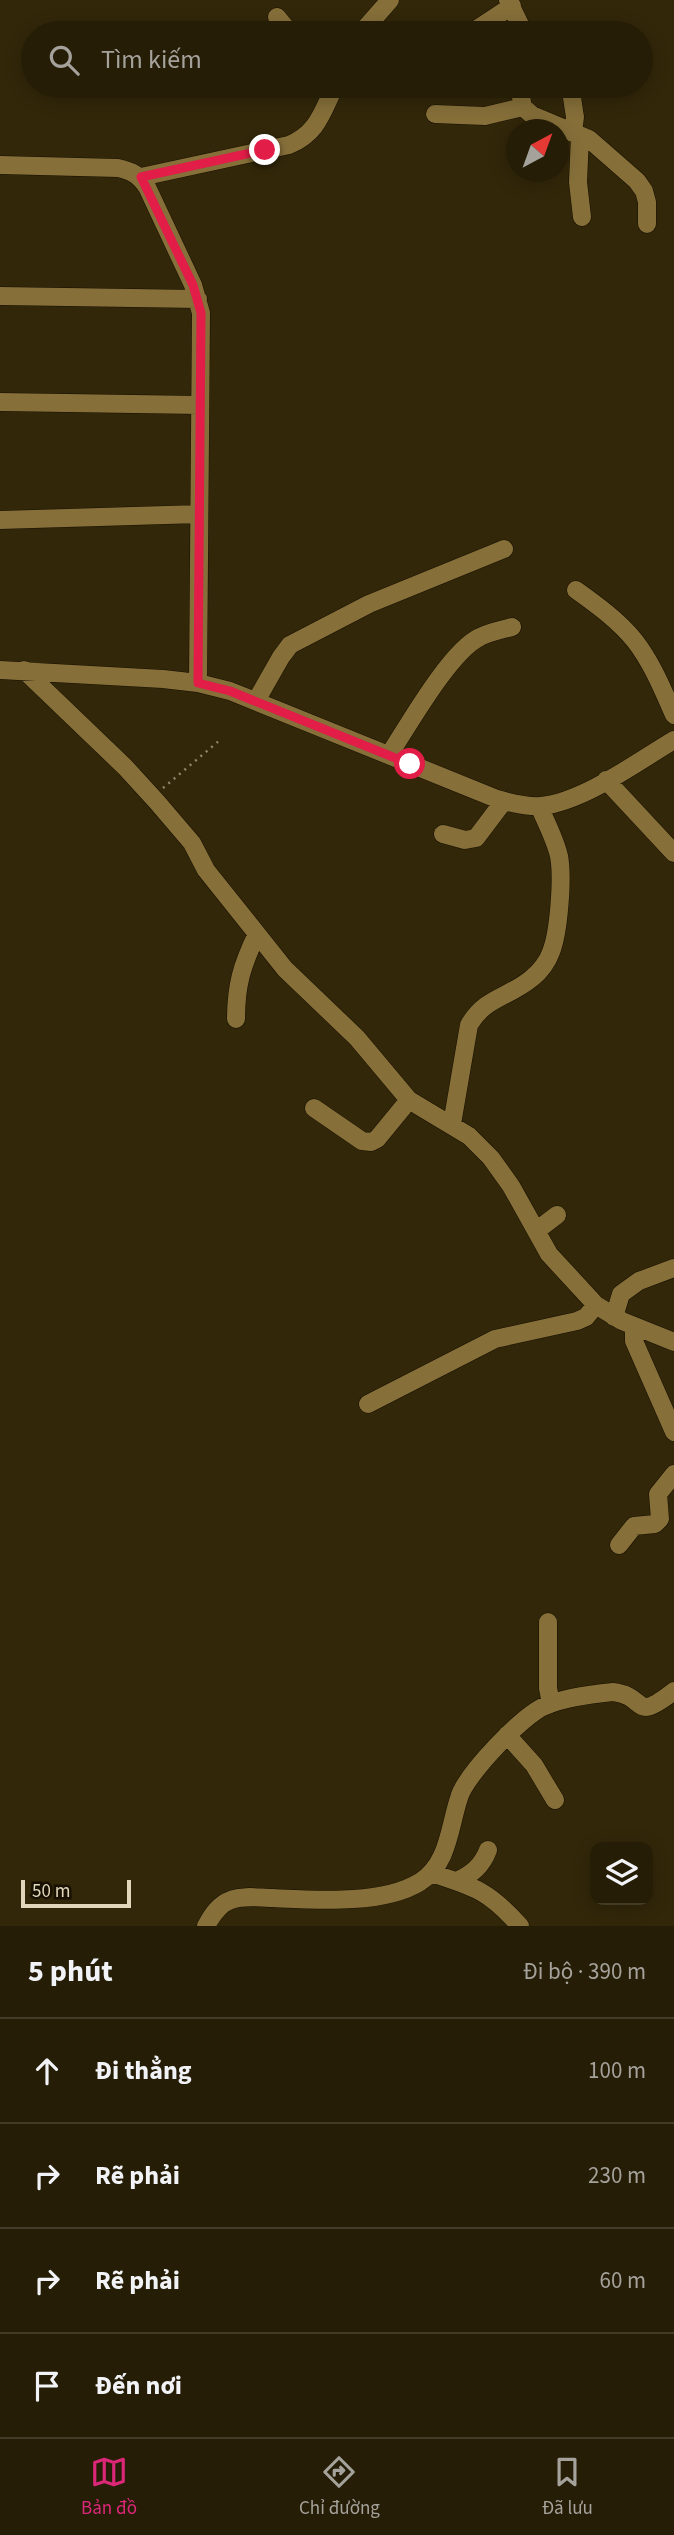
<!DOCTYPE html>
<html lang="vi">
<head>
<meta charset="utf-8">
<style>
  :root { --surface:#261d07; --page:#2e2611; --text:#f1f3f6; --muted:#a4a29b; --line:#423b28; --accent:#db2777 }
  body { margin:0; font-family:"Source Sans 3",sans-serif; background:var(--page); color:var(--text) }
  .controls { position:absolute; right:21px; bottom:21px; display:grid; overflow:hidden; border-radius:14px; box-shadow:0 4px 18px #0003 }
  .controls button { width:63px; height:63px; display:grid; place-items:center; padding:0; border:0; border-bottom:2px solid var(--line); background:var(--surface); color:var(--text); font:35px sans-serif }
  .compass { position:absolute; left:506px; top:119px; width:63px; height:63px; border-radius:50%; background:var(--surface); box-shadow:0 4px 18px #0003; rotate:41deg }
  .scale { position:absolute; left:21px; bottom:18px; width:110px; box-sizing:border-box; padding-left:7px; border:4px solid #e2d7bb; border-top:0; font-size:19px; line-height:24px; white-space:nowrap; color:#e2d7bb; -webkit-text-stroke:5px #181000; paint-order:stroke }
  .stop { position:absolute; width:21px; height:21px; margin:-16px; border:5px solid #e11d48; border-radius:50%; background:#fff }
  .stop.end { background:#e11d48; border-color:#fff; box-shadow:0 2px 7px #0008 }
  .list { margin:0; padding:0; list-style:none }
  h2 { display:flex; justify-content:space-between; align-items:center; height:91px; margin:0; padding:0 28px; font-size:30px }
  h2 small { font-size:23px; font-weight:400; color:var(--muted) }
  .list li { display:grid; grid-template-columns:46px 1fr auto; gap:21px; align-items:center; box-sizing:border-box; height:105px; padding:0 28px; border-top:2px solid var(--line) }
  .list b { display:block; font-size:26px; white-space:nowrap }
  .list em { font-size:23px; font-style:normal; color:var(--muted) }
  .icon { flex:none; width:38px; height:38px; fill:none; stroke:currentColor; stroke-width:2; stroke-linecap:round; stroke-linejoin:round }
  .map { position:relative; flex:none; width:674px; height:1926px; overflow:hidden }
  .search { position:absolute; background:var(--surface); box-shadow:0 4px 18px #0003; left:21px; right:21px; top:21px; height:77px; display:flex; align-items:center; gap:18px; box-sizing:border-box; padding:0 24px; border-radius:38px; color:var(--muted); font-size:26px }
  .sheet { height:511px; background:var(--surface) }
  nav { display:flex; justify-content:space-around; align-items:center; box-sizing:border-box; height:98px; border-top:2px solid var(--line); background:var(--surface); font-size:19px; color:var(--muted) }
  nav a { display:grid; justify-items:center; gap:4px }
  nav .on { color:var(--accent) }
  .map>svg:first-child { display:block }
  .lines { fill:none; stroke-linecap:round; stroke-linejoin:round }
  .minor-casing { stroke:#171002; stroke-width:19 }
  .path { stroke:#92876a; stroke-width:2.5; stroke-dasharray:2 5; stroke-linecap:butt }
  .minor { stroke:#866f39; stroke-width:18 }
  .route { stroke:#e11d48; stroke-width:9 }
</style>
</head>
<body>
<div class="map">
<svg width="674" height="1926" viewBox="0 0 674 1926">
  <rect width="100%" height="100%" fill="#322709"/>
  <g class="lines">
    <defs>
      <path id="minor" d="M 508,0 L 524,33
        M 277,17 L 290,33
        M 361,33 L 390,0
        M 471,33 L 512,6
        M 524,86 L 521,97 L 523,107 L 532,115 L 589,139 L 637,181 L 644,191 L 647,202 L 647,224
        M 571,91 L 575,117 L 573,133
        M 435,114 L 485,116 L 523,107
        M 580,136 L 578,182 L 582,217
        M 0,165 L 118,168 C 132,171 139,175 147,187 L 193,285 L 201,313 L 198,683
        M 141,177 L 289,145 C 318,133 322,112 335,86
        M 0,296 L 198,299
        M 0,402 L 200,405
        M 0,520 L 199,514
        M 576,590 C 597,605 619,621 635,641 C 652,663 663,690 674,715
        M 0,670 L 163,679 L 198,683 L 230,691 L 497,799 C 511,803 526,807 541,806 C 583,802 637,762 674,740
        M 24,670 L 125,767 L 157,802 L 192,843 L 206,870 L 285,969 L 357,1038 L 409,1100 L 469,1136 L 491,1158 L 511,1186 L 549,1254 L 596,1305 L 622,1321 L 674,1342
        M 256,701 L 281,657 L 290,645 L 369,604 L 504,549
        M 389,755 C 408,726 450,651 480,637 C 489,632 501,630 512,627
        M 606,780 L 674,853
        M 443,834 L 465,840 L 476,838 L 504,801
        M 236,1019 C 236,985 242,965 257,934
        M 314,1108 L 362,1141 L 371,1142 L 377,1139 L 409,1100
        M 452,1124 L 469,1025 C 485,997 510,997 532,978 C 540,972 548,961 551,952 C 559,932 563,877 559,856 C 555,839 546,822 539,806
        M 536,1231 L 557,1215
        M 614,1317 L 621,1294 L 639,1281 L 674,1268
        M 634,1327 L 634,1341 L 674,1432
        M 368,1404 L 495,1339 L 577,1321 L 586,1317 L 596,1305
        M 619,1545 L 634,1526 L 655,1524 L 660,1519 L 658,1494 L 674,1474
        M 548,1622 L 548,1688 L 551,1704
        M 507,1735 L 534,1765 L 555,1800
        M 431,1873 C 475,1887 489,1891 520,1926
        M 457,1881 C 472,1874 482,1866 488,1850
        M 206,1926 C 212,1915 219,1904 231,1900 C 244,1895 260,1898 273,1898 C 315,1900 383,1905 420,1882 C 449,1863 449,1828 459,1798 C 465,1775 523,1715 545,1706 C 565,1697 592,1694 613,1692 C 648,1696 632,1724 674,1691"/>
    </defs>
    <!-- minor casing -->
    <use href="#minor" class="minor-casing"/>
    <!-- path -->
    <path class="path" d="M 163,788 L 220,740"/>
    <!-- minor -->
    <use href="#minor" class="minor"/>
  </g>
  <g class="lines">
    <!-- route -->
    <path class="route" d="M 265,150 L 141,177 L 193,285 L 201,313 L 198,683 L 230,691 L 410,764"/>
  </g>
</svg>
<div class="controls">
<button><svg class="icon" aria-label="layers" viewBox="0 0 24 24"><path d="M12 4l9 5-9 5-9-5zM3 14l9 5 9-5"/></svg></button>
</div>
<svg class="compass" viewBox="-18 -18 36 36"><path d="M0-13l5 13h-10z" fill="#e53935"/><path d="M0 13l5-13h-10z" fill="#a4a29b"/></svg>
<div class="scale">50 m</div>
<div class="stop" style="left:410px;top:764px"></div>
<div class="stop end" style="left:265px;top:150px"></div>
<div class="search"><svg class="icon" aria-label="search" viewBox="0 0 24 24"><circle cx="10" cy="10" r="6"/><path d="M15 15l6 6"/></svg>Tìm kiếm</div>
</div>
<section class="sheet">
<h2>5 phút<small>Đi bộ · 390 m</small></h2>
<ul class="list">
<li><svg class="icon" aria-label="ahead" viewBox="0 0 24 24"><path d="M12 20V5M6 11l6-6 6 6"/></svg><div><b>Đi thẳng</b></div><em>100 m</em></li>
<li><svg class="icon" aria-label="right" viewBox="0 0 24 24"><path d="M7 20v-9h11M14 6l5 5-5 5"/></svg><div><b>Rẽ phải</b></div><em>230 m</em></li>
<li><svg class="icon" aria-label="right" viewBox="0 0 24 24"><path d="M7 20v-9h11M14 6l5 5-5 5"/></svg><div><b>Rẽ phải</b></div><em>60 m</em></li>
<li><svg class="icon" aria-label="arrive" viewBox="0 0 24 24"><path d="M6 21V4h12l-3 4 3 4H6"/></svg><div><b>Đến nơi</b></div></li>
</ul>
</section>
<nav>
<a class="on"><svg class="icon" aria-label="map" viewBox="0 0 24 24"><path d="M3 6l6-2 6 2 6-2v14l-6 2-6-2-6 2zM9 4v14M15 6v14"/></svg>Bản đồ</a>
<a><svg class="icon" aria-label="directions" viewBox="0 0 24 24"><path d="M12 3l9 9-9 9-9-9zM9 14v-3h6M13 9l2 2-2 2"/></svg>Chỉ đường</a>
<a><svg class="icon" aria-label="saved" viewBox="0 0 24 24"><path d="M7 4h10v16l-5-4-5 4z"/></svg>Đã lưu</a>
</nav>
</body>
</html>
